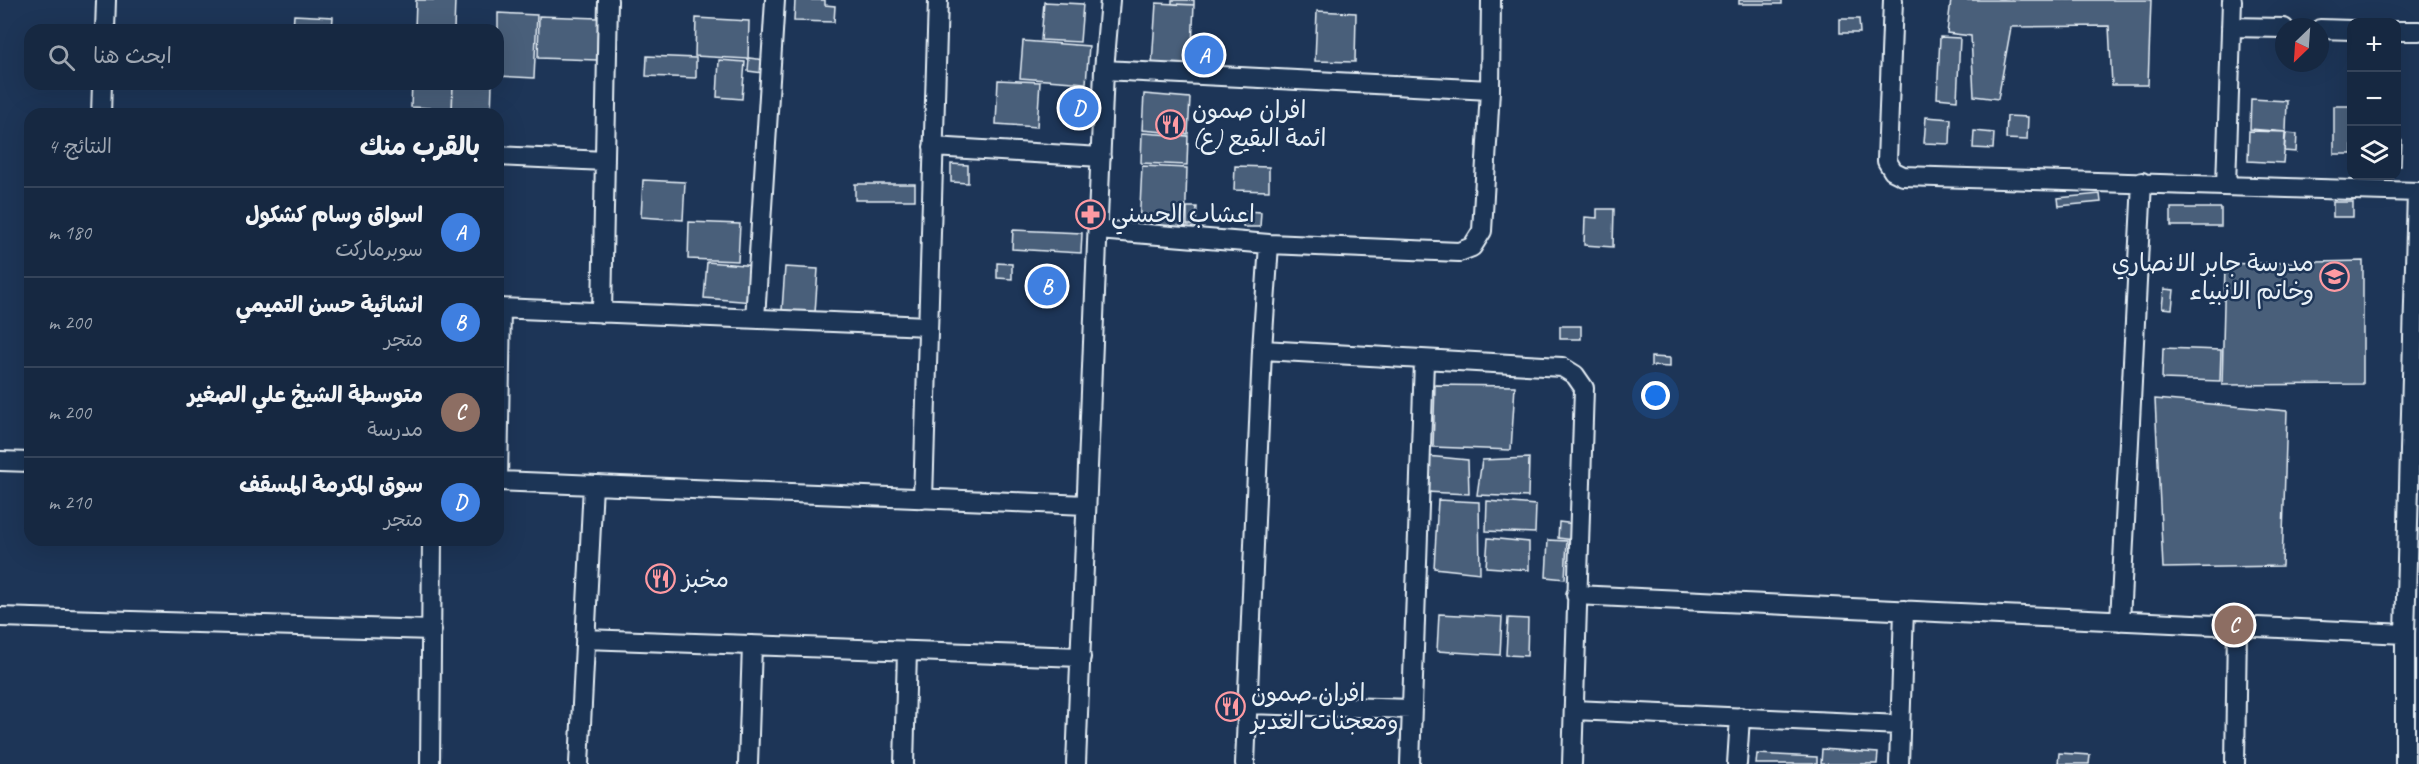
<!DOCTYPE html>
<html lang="ar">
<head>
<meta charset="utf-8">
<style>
  :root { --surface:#162841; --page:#23344c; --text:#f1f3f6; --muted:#9ea6b1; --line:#35445a; --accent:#8c9099 }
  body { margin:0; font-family:Caveat,"Playpen Sans Arabic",sans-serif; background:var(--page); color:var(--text); direction:rtl }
  .controls { position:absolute; right:18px; top:18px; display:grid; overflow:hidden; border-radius:12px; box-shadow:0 6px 24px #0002 }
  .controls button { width:54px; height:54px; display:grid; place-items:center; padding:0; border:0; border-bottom:2px solid var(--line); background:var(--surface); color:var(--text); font:30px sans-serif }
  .compass { position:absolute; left:2275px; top:18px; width:54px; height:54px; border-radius:50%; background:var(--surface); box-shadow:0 6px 24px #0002; rotate:205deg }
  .you { position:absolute; left:1656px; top:396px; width:21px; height:21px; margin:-15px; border:4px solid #fff; border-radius:50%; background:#1a73e8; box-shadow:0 0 0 9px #1a73e833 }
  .badge { display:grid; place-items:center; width:39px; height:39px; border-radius:50%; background:var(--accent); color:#fff; font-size:20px; font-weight:700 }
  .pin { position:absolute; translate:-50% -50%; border:3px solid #fff; box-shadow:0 2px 6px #0006 }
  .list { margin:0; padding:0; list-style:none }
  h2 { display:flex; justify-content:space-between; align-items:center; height:78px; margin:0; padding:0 24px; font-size:26px }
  h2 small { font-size:20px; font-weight:400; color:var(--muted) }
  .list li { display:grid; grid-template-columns:39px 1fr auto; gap:18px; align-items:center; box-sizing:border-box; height:90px; padding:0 24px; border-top:2px solid var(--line) }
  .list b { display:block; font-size:22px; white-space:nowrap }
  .list p { margin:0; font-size:20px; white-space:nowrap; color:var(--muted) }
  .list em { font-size:20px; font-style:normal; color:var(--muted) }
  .icon { flex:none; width:33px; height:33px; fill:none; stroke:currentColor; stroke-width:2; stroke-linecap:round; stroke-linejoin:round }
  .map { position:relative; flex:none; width:2419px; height:764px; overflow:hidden; direction:ltr }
  .search { position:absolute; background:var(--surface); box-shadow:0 6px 24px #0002; left:24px; top:24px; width:480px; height:66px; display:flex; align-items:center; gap:15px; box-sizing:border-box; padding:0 21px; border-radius:18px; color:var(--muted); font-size:22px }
  .panel { position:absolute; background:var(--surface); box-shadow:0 6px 24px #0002; left:24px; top:108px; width:480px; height:438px; border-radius:18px; direction:rtl }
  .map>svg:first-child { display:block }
  .building { fill:#495e7a; stroke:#e8f1f8; stroke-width:1.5 }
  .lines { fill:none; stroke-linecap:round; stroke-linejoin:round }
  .street-casing { stroke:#e8f1f8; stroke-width:22 }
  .street { stroke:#1d3557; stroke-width:18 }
  .labels { text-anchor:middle; stroke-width:5; stroke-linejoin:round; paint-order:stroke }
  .poi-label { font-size:24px; fill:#e8f1f8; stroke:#1d3557; text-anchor:start }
</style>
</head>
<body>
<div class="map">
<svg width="2419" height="764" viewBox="0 0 2419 764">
  <rect width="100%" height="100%" fill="#1d3557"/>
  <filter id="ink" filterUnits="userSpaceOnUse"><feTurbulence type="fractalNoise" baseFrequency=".0167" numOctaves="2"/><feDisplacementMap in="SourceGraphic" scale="12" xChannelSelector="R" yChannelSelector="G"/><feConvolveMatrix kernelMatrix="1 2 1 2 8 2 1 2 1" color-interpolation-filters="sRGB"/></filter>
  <g filter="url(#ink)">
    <!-- building -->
    <path class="building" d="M 416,0 L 455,0 L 454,30 L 415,30 Z
      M 795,0 L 825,0 L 825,5 L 835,6 L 834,22 L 794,21 Z
      M 1172,0 L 1194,0 L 1194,5 L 1172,4 Z
      M 1739,0 L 1782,0 L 1782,4 L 1739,4 Z
      M 1951,0 L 2151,0 L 2148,85 L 2112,85 L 2109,26 L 2011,27 L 1998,99 L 1974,96 L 1971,36 L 1947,33 Z
      M 1044,2 L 1083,4 L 1080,42 L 1041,40 Z
      M 1156,3 L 1194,5 L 1191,67 L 1152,64 Z
      M 1317,11 L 1356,13 L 1355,62 L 1315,61 Z
      M 498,13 L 537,15 L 534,78 L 498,76 Z
      M 294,15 L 333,17 L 332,30 L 293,30 Z
      M 539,16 L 598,18 L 597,60 L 538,58 Z
      M 696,18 L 749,21 L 748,59 L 695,56 Z
      M 1840,19 L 1859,19 L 1860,33 L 1840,33 Z
      M 1940,37 L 1960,38 L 1957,100 L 1937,98 Z
      M 1023,41 L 1089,46 L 1086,83 L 1020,78 Z
      M 647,56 L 696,58 L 696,78 L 646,76 Z
      M 749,58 L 765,60 L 763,73 L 748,71 Z
      M 719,60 L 745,62 L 742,99 L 717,97 Z
      M 998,80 L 1040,82 L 1037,127 L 996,124 Z
      M 412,84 L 453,84 L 452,109 L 411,107 Z
      M 453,84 L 492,84 L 491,114 L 452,114 Z
      M 1073,84 L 1084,84 L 1084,101 L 1072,101 Z
      M 1144,94 L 1190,98 L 1188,134 L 1142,130 Z
      M 2251,99 L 2287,101 L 2286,132 L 2250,129 Z
      M 2334,106 L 2352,106 L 2352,154 L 2334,154 Z
      M 2007,116 L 2028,117 L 2027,140 L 2006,139 Z
      M 1926,117 L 1951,119 L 1950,144 L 1924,143 Z
      M 1974,131 L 1994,133 L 1993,149 L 1973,148 Z
      M 2249,131 L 2286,132 L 2283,163 L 2248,161 Z
      M 1142,133 L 1188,136 L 1187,165 L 1141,163 Z
      M 2285,133 L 2297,134 L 2296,152 L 2284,151 Z
      M 2396,140 L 2402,140 L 2401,166 L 2396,166 Z
      M 951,164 L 968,165 L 968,183 L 951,182 Z
      M 1142,166 L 1187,168 L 1185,230 L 1139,228 Z
      M 1235,166 L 1269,167 L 1269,191 L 1234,190 Z
      M 643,180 L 685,182 L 683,220 L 641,217 Z
      M 855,184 L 915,184 L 915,200 L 855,200 Z
      M 2100,194 L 2101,202 L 2059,206 L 2058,198 Z
      M 2333,202 L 2353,202 L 2353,217 L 2333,217 Z
      M 1187,207 L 1197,207 L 1196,225 L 1187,225 Z
      M 2171,208 L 2221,208 L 2221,226 L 2171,226 Z
      M 1597,209 L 1614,209 L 1613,247 L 1584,245 L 1585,217 L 1597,218 Z
      M 1244,211 L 1261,212 L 1260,227 L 1243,227 Z
      M 689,222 L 740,224 L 738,261 L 688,259 Z
      M 1013,230 L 1082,233 L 1081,253 L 1012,249 Z
      M 2363,261 L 2363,384 L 2222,385 L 2225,264 Z
      M 707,262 L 756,266 L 753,302 L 704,298 Z
      M 997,263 L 1012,264 L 1012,279 L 997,278 Z
      M 785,267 L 818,269 L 815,313 L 782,310 Z
      M 2164,289 L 2174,290 L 2172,309 L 2162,308 Z
      M 1560,326 L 1581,326 L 1581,339 L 1560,339 Z
      M 2163,348 L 2221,350 L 2220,381 L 2162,379 Z
      M 1651,357 L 1670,358 L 1670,367 L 1651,366 Z
      M 1435,385 L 1515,386 L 1511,450 L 1433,447 Z
      M 2155,399 L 2287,411 L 2282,566 L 2163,568 Z
      M 1427,456 L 1468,460 L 1469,494 L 1425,492 Z
      M 1529,458 L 1528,497 L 1477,495 L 1482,460 Z
      M 1438,500 L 1479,502 L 1480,573 L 1434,568 Z
      M 1487,501 L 1536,505 L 1535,533 L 1486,531 Z
      M 1559,522 L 1575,524 L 1574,540 L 1558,538 Z
      M 1488,538 L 1529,542 L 1529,570 L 1486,567 Z
      M 1548,540 L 1567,541 L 1565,579 L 1546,577 Z
      M 1439,614 L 1502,617 L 1500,655 L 1437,651 Z
      M 1508,618 L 1528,619 L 1527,656 L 1506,655 Z
      M 1822,749 L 1878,753 L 1877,764 L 1821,764 Z
      M 2059,753 L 2090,755 L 2089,764 L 2058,764 Z
      M 1757,754 L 1817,757 L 1817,764 L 1756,764 Z"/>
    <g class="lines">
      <defs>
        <path id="street" d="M 1893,0 L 1887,161 L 1893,171 L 1903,176 L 2419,192
          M 2231,27 L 2284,28
          M 2320,29 L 2352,30
          M 105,30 L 106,0
          M 2396,31 L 2419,31
          M 1104,70 L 1490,90
          M 101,114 L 102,84
          M 933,147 L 1101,157
          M 498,156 L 605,161
          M 2226,185 L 2232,0
          M 1098,230 L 1269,244 L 1459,252 L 1472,247 L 1482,231 L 1490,90 L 1491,0
          M 498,308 L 928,326
          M 602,313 L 608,0
          M 755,319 L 775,0
          M 1262,350 L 1562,367 L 1575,375 L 1584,388 L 1572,764
          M 0,461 L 30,462
          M 498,481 L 1086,505
          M 498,481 L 501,308
          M 923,499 L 938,0
          M 1576,595 L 2405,634
          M 0,617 L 432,630
          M 2120,621 L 2142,182
          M 585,639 L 1081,657
          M 1247,704 L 1411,709
          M 1574,710 L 1900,725
          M 430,764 L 432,540
          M 579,764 L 593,485
          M 748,764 L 752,645
          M 904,764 L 907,651
          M 1076,764 L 1104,70 L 1110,0
          M 1245,764 L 1262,350 L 1269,244
          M 1410,764 L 1424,361
          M 1737,764 L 1740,717
          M 1899,764 L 1904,610
          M 2235,764 L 2237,626
          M 2405,764 L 2405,634 L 2417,192"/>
      </defs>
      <!-- street casing -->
      <use href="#street" class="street-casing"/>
      <!-- street -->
      <use href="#street" class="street"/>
    </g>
  </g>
  <!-- icons -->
  <defs>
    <symbol id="restaurant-ring" viewBox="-11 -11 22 22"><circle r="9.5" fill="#1d3557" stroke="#ff9aa2" stroke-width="1.5"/><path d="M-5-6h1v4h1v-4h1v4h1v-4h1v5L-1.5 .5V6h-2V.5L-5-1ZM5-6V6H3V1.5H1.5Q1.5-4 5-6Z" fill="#ff9aa2"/></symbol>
    <symbol id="pharmacy-ring" viewBox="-11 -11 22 22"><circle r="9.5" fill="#1d3557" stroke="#ff9aa2" stroke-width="1.5"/><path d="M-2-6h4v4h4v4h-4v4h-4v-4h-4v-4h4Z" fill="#ff9aa2"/></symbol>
    <symbol id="school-ring" viewBox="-11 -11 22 22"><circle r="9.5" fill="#1d3557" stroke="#ff9aa2" stroke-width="1.5"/><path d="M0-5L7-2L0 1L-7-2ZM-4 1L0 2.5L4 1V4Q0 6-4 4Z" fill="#ff9aa2"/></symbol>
  </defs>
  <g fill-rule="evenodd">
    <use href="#restaurant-ring" x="1154" y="108" width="33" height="33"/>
    <use href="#pharmacy-ring" x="1074" y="198" width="33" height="33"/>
    <use href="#school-ring" x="2318" y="260" width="33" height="33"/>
    <use href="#restaurant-ring" x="644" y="562" width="33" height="33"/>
    <use href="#restaurant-ring" x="1214" y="690" width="33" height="33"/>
  </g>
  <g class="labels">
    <!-- poi labels -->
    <g class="poi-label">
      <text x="1192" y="118">افران صمون<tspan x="1192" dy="28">ائمة البقيع (ع)</tspan></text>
      <text x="1111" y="222">اعشاب الحسني</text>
      <text x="2314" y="271" text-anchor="end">مدرسة جابر الانصاري<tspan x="2314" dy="28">وخاتم الانبياء</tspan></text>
      <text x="682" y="587">مخبز</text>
      <text x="1251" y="701">افران صمون<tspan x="1251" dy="28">ومعجنات الغدير</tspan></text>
    </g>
  </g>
</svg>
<div class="controls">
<button>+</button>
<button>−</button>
<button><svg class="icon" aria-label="layers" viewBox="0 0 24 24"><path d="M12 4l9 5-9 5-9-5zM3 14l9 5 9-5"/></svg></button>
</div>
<svg class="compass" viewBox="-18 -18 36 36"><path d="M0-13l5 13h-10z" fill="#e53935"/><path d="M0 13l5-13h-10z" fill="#9ea6b1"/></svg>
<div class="you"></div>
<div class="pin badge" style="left:1204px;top:55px;background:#3f7fe0">A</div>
<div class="pin badge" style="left:1047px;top:286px;background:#3f7fe0">B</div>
<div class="pin badge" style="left:2234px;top:625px;background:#8d6e63">C</div>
<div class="pin badge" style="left:1079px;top:108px;background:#3f7fe0">D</div>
<div class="search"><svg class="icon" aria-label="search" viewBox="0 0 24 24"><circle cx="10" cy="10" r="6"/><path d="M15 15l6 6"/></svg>ابحث هنا</div>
<section class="panel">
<h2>بالقرب منك<small>النتائج: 4</small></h2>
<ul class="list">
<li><span class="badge" style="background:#3f7fe0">A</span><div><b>اسواق وسام كشكول</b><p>سوبرماركت</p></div><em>180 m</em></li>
<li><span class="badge" style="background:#3f7fe0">B</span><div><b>انشائية حسن التميمي</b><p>متجر</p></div><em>200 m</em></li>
<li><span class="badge" style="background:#8d6e63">C</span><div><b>متوسطة الشيخ علي الصغير</b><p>مدرسة</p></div><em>200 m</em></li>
<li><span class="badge" style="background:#3f7fe0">D</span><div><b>سوق المكرمة المسقف</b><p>متجر</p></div><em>210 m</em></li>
</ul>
</section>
</div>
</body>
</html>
